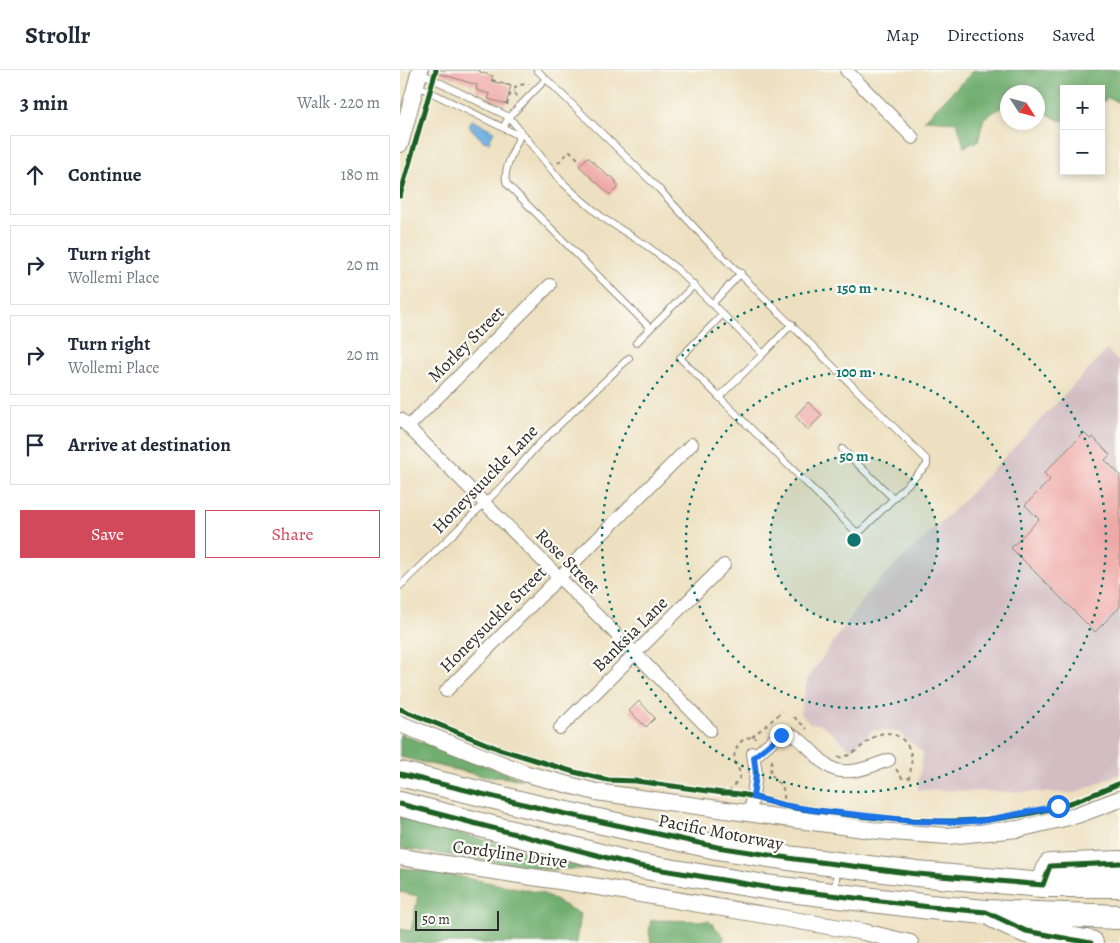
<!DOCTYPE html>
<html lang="en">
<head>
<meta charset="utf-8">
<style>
  :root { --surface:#fff; --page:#f2f2f3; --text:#1f2937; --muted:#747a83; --line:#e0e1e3; --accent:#d1495b }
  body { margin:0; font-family:Alegreya,serif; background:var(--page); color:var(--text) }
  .controls { position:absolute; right:15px; top:15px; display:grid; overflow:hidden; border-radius:0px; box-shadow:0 2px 8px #0003 }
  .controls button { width:45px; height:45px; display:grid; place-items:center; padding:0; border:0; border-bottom:1px solid var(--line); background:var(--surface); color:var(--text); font:25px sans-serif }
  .compass { position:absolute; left:600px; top:15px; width:45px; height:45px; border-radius:50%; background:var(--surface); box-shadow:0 2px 8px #0003; rotate:126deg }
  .scale { position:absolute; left:15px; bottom:12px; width:84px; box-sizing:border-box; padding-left:5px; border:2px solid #2b2b2b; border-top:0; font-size:14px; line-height:18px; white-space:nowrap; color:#2b2b2b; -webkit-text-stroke:4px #fdfcf7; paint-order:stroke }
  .stop { position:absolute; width:15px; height:15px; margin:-11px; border:4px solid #1a73e8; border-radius:50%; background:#fff }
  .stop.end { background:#1a73e8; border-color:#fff; box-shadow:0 1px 5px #0008 }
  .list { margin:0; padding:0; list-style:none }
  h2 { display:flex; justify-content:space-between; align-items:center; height:65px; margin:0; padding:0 20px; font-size:21px }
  h2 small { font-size:16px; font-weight:400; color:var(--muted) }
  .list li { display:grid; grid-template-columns:32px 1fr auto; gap:15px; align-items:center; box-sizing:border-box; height:80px; margin:0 10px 10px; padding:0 10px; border:1px solid var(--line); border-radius:0px }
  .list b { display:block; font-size:19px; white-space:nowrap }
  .list p { margin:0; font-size:16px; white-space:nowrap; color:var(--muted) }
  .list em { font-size:16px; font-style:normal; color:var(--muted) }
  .actions { display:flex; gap:10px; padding:15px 20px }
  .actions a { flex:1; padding:11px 0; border:1px solid var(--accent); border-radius:0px; text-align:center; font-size:18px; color:var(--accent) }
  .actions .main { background:var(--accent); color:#fff }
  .icon { flex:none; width:28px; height:28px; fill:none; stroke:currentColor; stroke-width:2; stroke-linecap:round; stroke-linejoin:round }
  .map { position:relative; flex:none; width:720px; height:873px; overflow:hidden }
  header { display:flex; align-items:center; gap:30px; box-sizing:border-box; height:70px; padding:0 25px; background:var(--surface); border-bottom:1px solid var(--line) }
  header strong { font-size:24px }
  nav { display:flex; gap:28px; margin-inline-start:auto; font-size:18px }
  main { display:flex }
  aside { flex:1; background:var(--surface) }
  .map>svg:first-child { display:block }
  .industrial { fill:#d2bec2 }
  .forest { fill:#70ad6e; stroke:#4e6c4c }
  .water { fill:#6dade0; stroke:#4c6c86 }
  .building { fill:#eea9a7 }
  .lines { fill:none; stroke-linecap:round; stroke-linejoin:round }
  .service-casing { stroke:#8c8676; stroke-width:8 }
  .minor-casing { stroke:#8c8676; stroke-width:14 }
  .tertiary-casing { stroke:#8c8676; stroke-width:18 }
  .motorway-casing { stroke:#8c8676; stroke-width:26 }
  .path { stroke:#8c8676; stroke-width:2; stroke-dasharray:4 4; stroke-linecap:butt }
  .service { stroke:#fff; stroke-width:6 }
  .minor { stroke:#fff; stroke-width:12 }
  .tertiary { stroke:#fff; stroke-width:16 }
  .motorway { stroke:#fff; stroke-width:24 }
  .cycleway-casing { stroke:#fdfcf7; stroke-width:8 }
  .cycleway { stroke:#1b5e20; stroke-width:5 }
  .route { stroke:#1a73e8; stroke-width:6 }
  .ring { fill:none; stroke:#0f766e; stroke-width:2.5; stroke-dasharray:2.5 5 }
  .labels { text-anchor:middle; stroke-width:4.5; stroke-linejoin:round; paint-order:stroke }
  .street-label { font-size:18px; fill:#2b2b2b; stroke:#fdfcf7 }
  .centre { fill:#0f766e; stroke:#fdfcf7; stroke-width:2.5 }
  .ring-label { font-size:15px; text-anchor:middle; font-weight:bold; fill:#0f766e; stroke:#fdfcf7; stroke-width:4.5; stroke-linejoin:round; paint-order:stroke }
</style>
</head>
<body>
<header>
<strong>Strollr</strong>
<nav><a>Map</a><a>Directions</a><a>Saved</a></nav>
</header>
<main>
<aside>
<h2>3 min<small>Walk · 220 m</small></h2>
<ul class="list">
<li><svg class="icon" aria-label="ahead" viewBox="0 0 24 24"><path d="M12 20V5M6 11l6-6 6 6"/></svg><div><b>Continue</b></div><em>180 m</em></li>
<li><svg class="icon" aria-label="right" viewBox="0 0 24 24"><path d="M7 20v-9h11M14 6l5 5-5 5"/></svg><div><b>Turn right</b><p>Wollemi Place</p></div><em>20 m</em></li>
<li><svg class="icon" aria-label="right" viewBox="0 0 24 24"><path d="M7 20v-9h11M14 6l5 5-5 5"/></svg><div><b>Turn right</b><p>Wollemi Place</p></div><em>20 m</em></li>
<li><svg class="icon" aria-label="arrive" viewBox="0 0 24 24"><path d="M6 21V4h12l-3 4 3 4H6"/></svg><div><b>Arrive at destination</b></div></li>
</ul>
<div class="actions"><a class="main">Save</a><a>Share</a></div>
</aside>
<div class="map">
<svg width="720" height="873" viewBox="0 0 720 873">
  <rect width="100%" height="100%" fill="#fdfcf7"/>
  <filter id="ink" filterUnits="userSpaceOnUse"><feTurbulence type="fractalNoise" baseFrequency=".02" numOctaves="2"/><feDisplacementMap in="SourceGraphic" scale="10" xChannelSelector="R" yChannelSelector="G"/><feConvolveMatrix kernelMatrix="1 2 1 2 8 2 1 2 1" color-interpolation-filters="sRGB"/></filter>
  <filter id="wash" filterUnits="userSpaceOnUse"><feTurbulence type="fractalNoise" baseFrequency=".0096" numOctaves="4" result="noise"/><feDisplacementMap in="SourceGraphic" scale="20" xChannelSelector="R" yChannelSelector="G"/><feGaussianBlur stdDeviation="1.12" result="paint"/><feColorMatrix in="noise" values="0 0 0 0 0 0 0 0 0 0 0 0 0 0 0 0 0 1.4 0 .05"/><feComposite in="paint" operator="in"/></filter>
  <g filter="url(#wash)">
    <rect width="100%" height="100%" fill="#ede0c0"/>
    <!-- industrial -->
    <path class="industrial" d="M 707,280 L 720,293 L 720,704 L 675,723 L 517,720 L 523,683 L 498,662 L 473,660 L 451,680 L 423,655 L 410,653 L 400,643 L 408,608 L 471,518 L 558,436 Z"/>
    <!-- forest -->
    <path class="forest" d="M 574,0 L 720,0 L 720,33 L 708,28 L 701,33 L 701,19 L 664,19 L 664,51 L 658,50 L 638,38 L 638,22 L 608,22 L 607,34 L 584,48 L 578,71 L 564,77 L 557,52 L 524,50 Z
      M 0,664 L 122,709 L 83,706 L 0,687 Z
      M 0,747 L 190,799 L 144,799 L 0,778 Z
      M 0,798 L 31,801 L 142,823 L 180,844 L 176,873 L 0,873 L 0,859 L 11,861 L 18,826 L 0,822 Z
      M 251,850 L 309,851 L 325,867 L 321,873 L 251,873 L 249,861 Z"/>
    <!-- water -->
    <path class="water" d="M 72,50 L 94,61 L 89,72 L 83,71 L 69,56 Z"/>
    <g id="blocks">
      <!-- building -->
      <path class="building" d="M 39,0 L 80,0 L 80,2 L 93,6 L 91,11 L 111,16 L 106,34 L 88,29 L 90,24 L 76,20 L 77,15 L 38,3 Z
        M 188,87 L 209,107 L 211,106 L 217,112 L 215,113 L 219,116 L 210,125 L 179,96 Z
        M 408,332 L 422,345 L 408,360 L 395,346 Z
        M 684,363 L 691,370 L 693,367 L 710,385 L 705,390 L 720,405 L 720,537 L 695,562 L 611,478 L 639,449 L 625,435 L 650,410 L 644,403 Z
        M 239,631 L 255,648 L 246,657 L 229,641 Z"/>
    </g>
  </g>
  <g filter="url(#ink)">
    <use href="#blocks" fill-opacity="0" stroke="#8c8676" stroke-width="1"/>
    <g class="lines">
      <defs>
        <path id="service" d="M 21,3 L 109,47 L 160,110 L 176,125 L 203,148 L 247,176 L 277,199 L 363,284 L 319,327 L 454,460 L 457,462 L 462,460 L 527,395 L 527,390 L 310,174 L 259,119 L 137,0
          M 18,16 L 120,66
          M 103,58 L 109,47 L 146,9
          M 121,63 C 116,76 101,102 107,114 L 250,258
          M 313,233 L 341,203
          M 236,273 L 294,215
          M 363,284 L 392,254
          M 319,327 L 280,288 L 323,244
          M 442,379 L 494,429
          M 0,516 L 102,416 L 137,376 L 229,288
          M 435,820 L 437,798"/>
        <path id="minor" d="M 446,0 L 513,68
          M 0,349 L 235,583 L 310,660
          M 8,357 L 150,215
          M 46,621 L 292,374
          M 160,658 L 324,495
          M 354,687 C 362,680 371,670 381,665 C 398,656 418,695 436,700 C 453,705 474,695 489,690
          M 350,745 L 356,704 L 353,683"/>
        <path id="tertiary" d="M 0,74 L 20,0
          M 0,654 L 127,704 L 196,722 L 478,761 L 548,766 L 618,759 L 677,745 L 720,729
          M 0,787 L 199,817 L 370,846 L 464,862 L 510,873"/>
        <path id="motorway" d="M 0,704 L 148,740 L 317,777 L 395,789 L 517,804 L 643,815 L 720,815
          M 0,734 L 239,796 L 365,817 L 530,837 L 586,842 L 720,847
          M 643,815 L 650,796 L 720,793
          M 594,846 L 626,861 L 691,873"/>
      </defs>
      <!-- service casing -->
      <use href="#service" class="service-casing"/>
      <!-- minor casing -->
      <use href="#minor" class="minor-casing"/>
      <!-- tertiary casing -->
      <use href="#tertiary" class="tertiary-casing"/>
      <!-- motorway casing -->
      <use href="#motorway" class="motorway-casing"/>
      <!-- path -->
      <path class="path" d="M 92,10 L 116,17
        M 116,27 L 115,18 L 117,15 L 129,14
        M 107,35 L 110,25 L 115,21
        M 158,93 L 170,81 L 181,92
        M 394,647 L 407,659
        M 352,667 L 383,641
        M 438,687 C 461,690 476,645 504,671 C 514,681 512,696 509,708 L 502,708 L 496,699
        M 372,690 L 370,703 L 383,718 L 385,735
        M 329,722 C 339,705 346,713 334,690 C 334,678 342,664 356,668"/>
      <!-- service -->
      <use href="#service" class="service"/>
      <!-- minor -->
      <use href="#minor" class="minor"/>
      <!-- tertiary -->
      <use href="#tertiary" class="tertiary"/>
      <!-- motorway -->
      <use href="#motorway" class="motorway"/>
      <defs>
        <path id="cycleway" d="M 0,126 L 36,0
          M 0,639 L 99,679 L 174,702 L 208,710 L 236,711 L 323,723 C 342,722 360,729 378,734 C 389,737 401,739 412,740 C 494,751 578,760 660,736 C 681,730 700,722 720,713
          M 0,704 L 148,740 L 317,777 L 395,789 L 517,804 L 643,815 L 650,796 L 720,793
          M 0,734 L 239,796 L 365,817 L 530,837 L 586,842 L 626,861 L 691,873"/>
      </defs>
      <!-- cycleway casing -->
      <use href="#cycleway" class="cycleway-casing"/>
      <!-- cycleway -->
      <use href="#cycleway" class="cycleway"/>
    </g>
  </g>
  <g class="lines" filter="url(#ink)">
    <!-- route -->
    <path class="route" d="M 381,665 L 354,687 L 356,704 L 353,727 L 382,735 L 412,740 L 514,751 L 557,752 L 587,750 L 658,736"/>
  </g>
  <!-- distance rings -->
  <circle cx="454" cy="470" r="84" fill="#0f766e" fill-opacity=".12"/>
  <g class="ring">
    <circle cx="454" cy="470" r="84"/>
    <circle cx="454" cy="470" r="168"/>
    <circle cx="454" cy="470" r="252"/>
  </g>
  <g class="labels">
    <!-- street labels -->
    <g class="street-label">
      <text transform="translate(66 274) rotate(-45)" y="6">Morley Street</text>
      <text transform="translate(85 409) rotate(-46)" y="6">Honeysuuckle Lane</text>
      <text transform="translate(168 491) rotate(45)" y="6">Rose Street</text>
      <text transform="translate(93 549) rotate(-45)" y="6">Honeysuckle Street</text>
      <text transform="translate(230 564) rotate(-45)" y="6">Banksia Lane</text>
      <text transform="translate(321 762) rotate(11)" y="6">Pacific Motorway</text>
      <text transform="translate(110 784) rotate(8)" y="6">Cordyline Drive</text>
    </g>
  </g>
  <circle cx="454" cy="470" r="8" class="centre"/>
  <g class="ring-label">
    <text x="454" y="223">150 m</text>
    <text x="454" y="307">100 m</text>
    <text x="454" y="391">50 m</text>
  </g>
</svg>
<div class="controls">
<button>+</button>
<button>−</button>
</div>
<svg class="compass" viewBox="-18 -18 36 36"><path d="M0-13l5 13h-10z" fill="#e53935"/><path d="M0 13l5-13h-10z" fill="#747a83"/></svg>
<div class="scale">50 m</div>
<div class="stop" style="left:658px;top:736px"></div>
<div class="stop end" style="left:381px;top:665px"></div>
</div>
</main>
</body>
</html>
